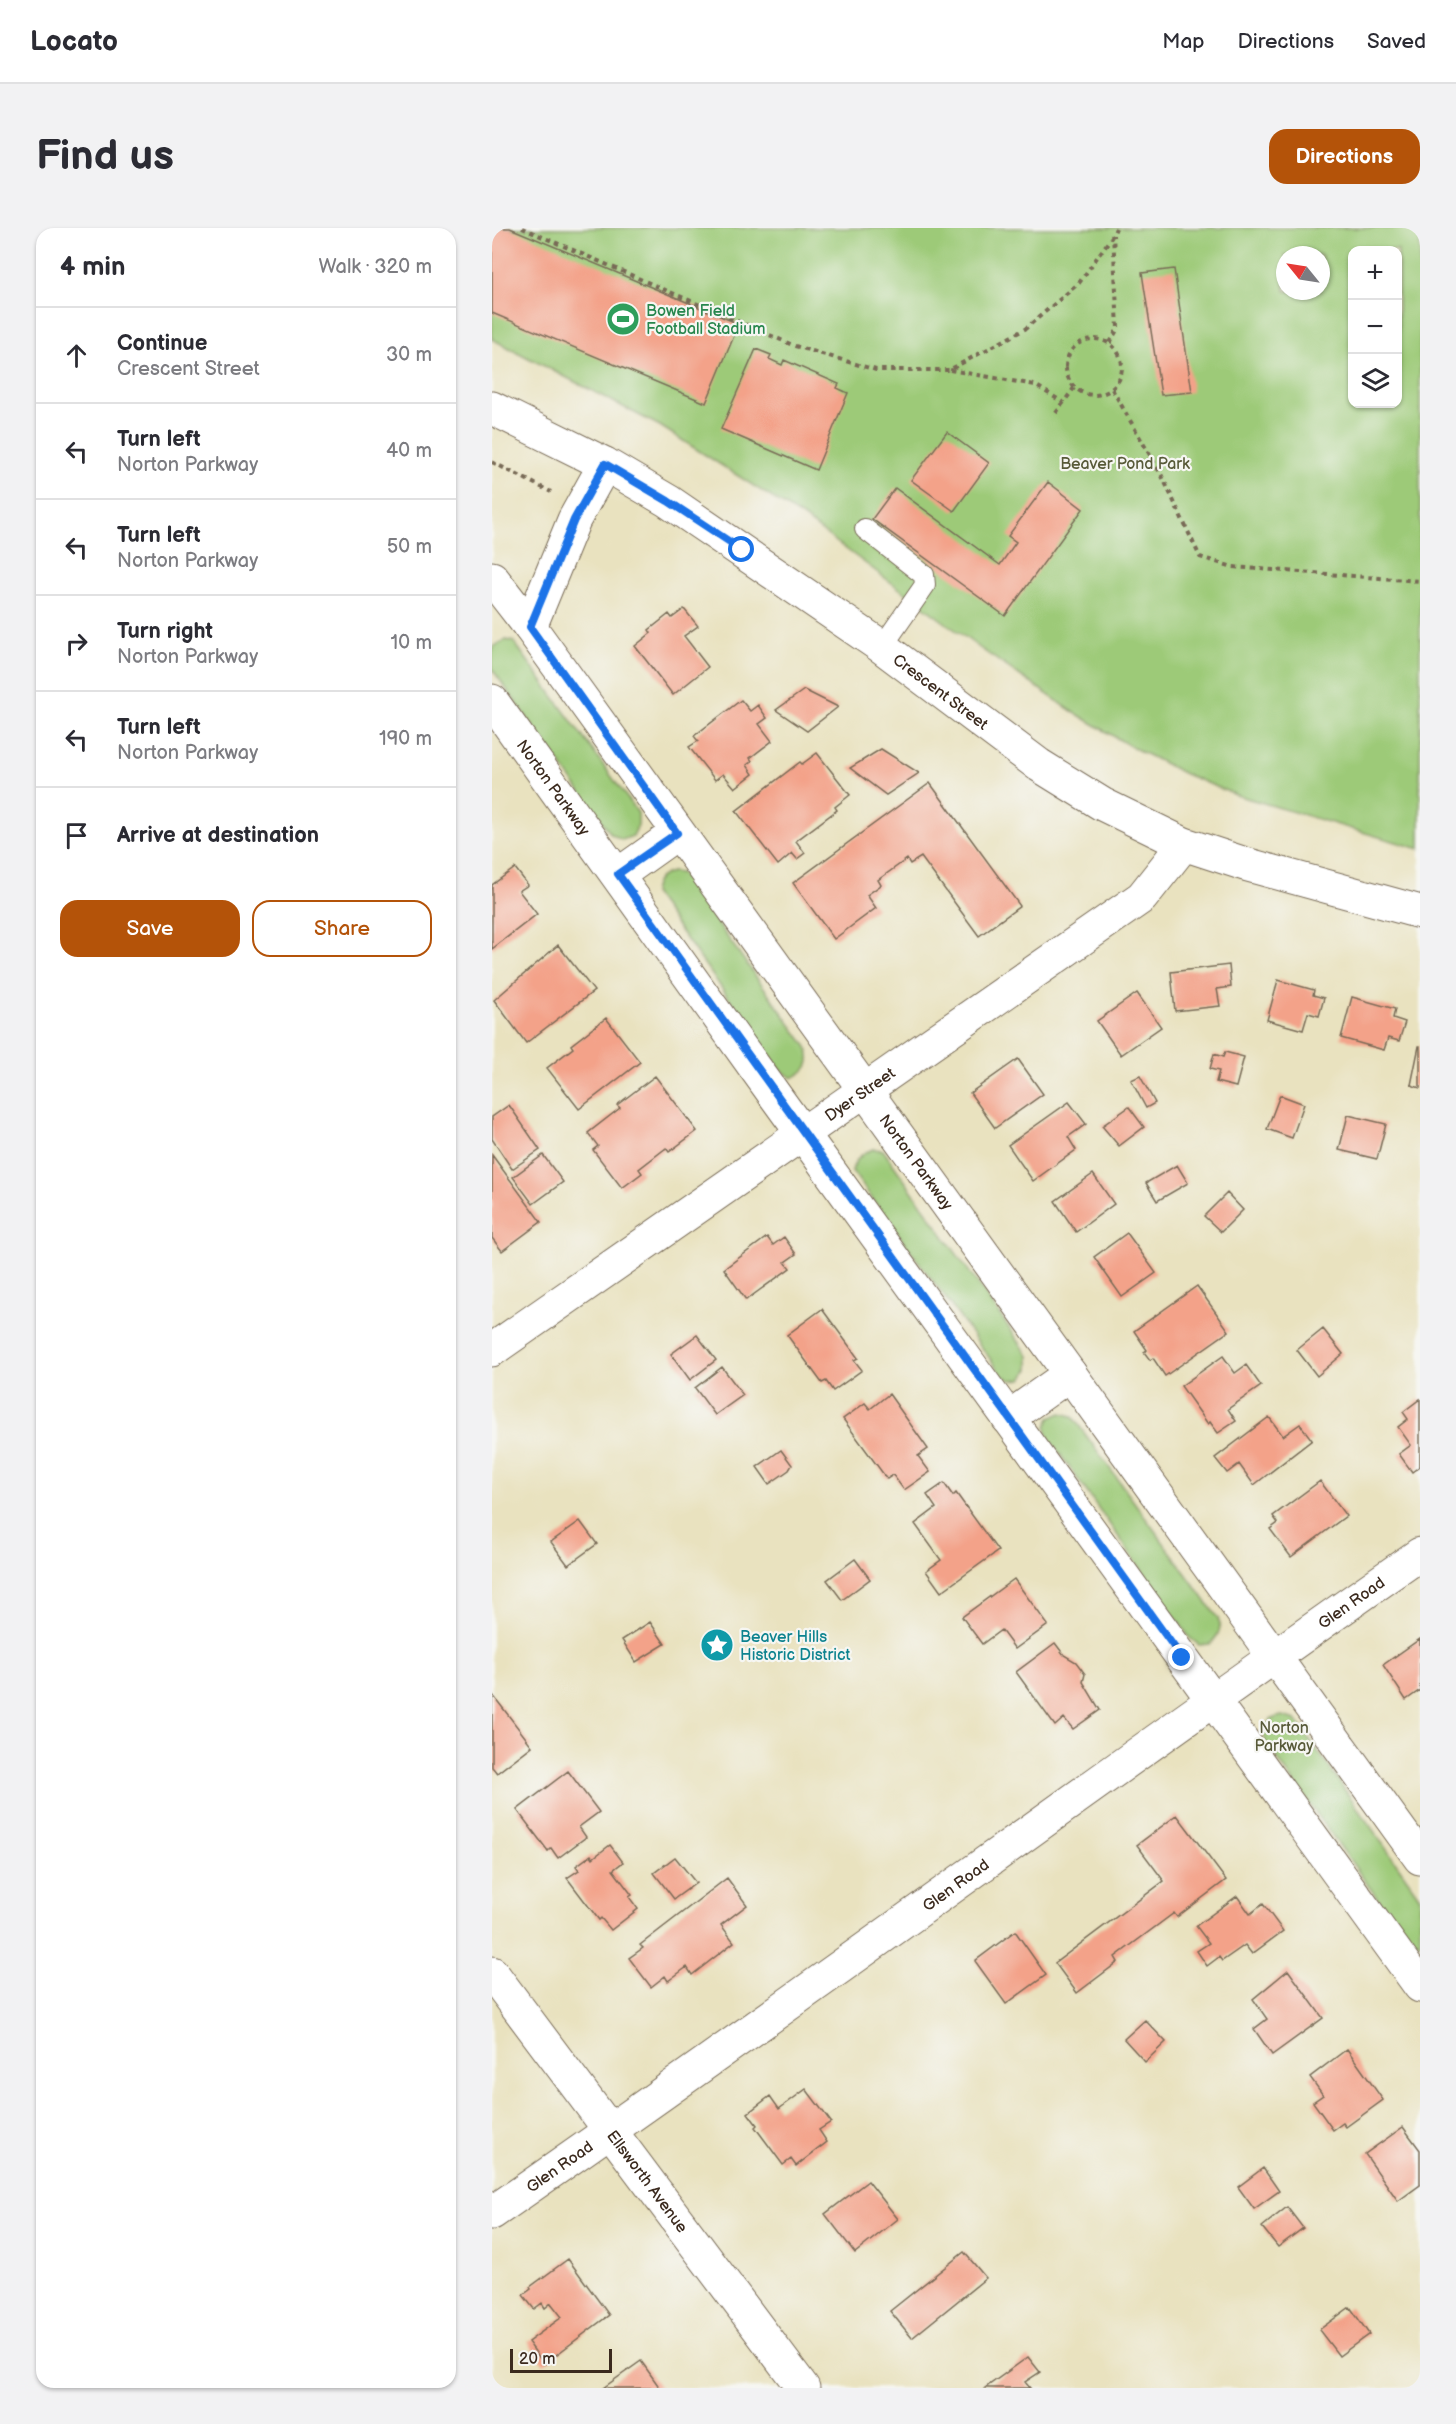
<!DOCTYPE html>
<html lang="en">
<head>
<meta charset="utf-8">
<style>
  :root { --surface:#fff; --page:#f2f2f3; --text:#2b2b33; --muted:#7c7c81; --line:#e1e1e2; --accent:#b45309 }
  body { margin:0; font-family:"Balsamiq Sans",sans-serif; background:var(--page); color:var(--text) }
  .controls { position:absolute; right:18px; top:18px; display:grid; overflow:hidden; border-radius:12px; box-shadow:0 2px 4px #0004 }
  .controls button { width:54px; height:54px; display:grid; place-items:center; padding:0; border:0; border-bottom:2px solid var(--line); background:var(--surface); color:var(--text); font:30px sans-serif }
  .compass { position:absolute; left:784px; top:18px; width:54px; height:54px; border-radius:50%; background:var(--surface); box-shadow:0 2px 4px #0004; rotate:300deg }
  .scale { position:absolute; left:18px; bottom:15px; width:102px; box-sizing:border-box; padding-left:6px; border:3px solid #3b2a1e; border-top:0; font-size:16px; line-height:21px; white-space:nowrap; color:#3b2a1e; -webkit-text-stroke:4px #f6f6f2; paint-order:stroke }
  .stop { position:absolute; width:18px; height:18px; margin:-14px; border:4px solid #1a73e8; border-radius:50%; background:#fff }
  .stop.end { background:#1a73e8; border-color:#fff; box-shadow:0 2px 6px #0008 }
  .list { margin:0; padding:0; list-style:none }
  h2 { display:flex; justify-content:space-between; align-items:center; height:78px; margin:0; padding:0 24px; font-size:26px }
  h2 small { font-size:20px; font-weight:400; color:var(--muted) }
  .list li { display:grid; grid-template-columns:39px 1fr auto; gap:18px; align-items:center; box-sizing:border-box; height:96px; padding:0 24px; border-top:2px solid var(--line) }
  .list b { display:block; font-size:22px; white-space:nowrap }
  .list p { margin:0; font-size:20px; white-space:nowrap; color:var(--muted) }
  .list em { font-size:20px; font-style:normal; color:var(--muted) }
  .actions { display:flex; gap:12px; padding:18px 24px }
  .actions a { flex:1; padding:14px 0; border:2px solid var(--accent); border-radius:18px; text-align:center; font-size:21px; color:var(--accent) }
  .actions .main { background:var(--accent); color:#fff }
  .icon { flex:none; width:33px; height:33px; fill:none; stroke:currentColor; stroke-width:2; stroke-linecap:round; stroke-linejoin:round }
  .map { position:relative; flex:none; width:928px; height:2160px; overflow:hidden; border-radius:18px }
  header { display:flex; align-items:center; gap:36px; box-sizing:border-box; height:84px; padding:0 30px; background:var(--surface); border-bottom:2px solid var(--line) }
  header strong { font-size:28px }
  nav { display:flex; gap:33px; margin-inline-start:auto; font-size:21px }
  .intro { display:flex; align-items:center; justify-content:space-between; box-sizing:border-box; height:144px; padding:0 36px }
  h1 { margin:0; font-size:42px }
  .button { padding:15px 27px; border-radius:18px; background:var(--accent); color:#fff; font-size:21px; font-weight:700 }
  main { display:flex; gap:36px; padding:0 36px }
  aside { flex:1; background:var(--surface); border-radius:18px; box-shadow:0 2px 4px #0004 }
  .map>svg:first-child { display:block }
  .green { fill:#9dca78; stroke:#6c7a4b; stroke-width:1.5; fill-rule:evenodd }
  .building { fill:#f3a289 }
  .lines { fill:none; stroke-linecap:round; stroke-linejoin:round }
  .service-casing { stroke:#786a56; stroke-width:22 }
  .minor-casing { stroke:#786a56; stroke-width:35 }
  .tertiary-casing { stroke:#786a56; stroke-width:35 }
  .path { stroke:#786a56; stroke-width:4; stroke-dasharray:4.5 4.5; stroke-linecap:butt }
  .service { stroke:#fff; stroke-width:20 }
  .minor { stroke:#fff; stroke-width:33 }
  .tertiary { stroke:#fff; stroke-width:33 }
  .route { stroke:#1a73e8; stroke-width:8 }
  .labels { text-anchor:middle; stroke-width:4.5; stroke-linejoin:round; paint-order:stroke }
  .leisure-label { font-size:16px; fill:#27864d; stroke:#f6f6f2; text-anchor:start }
  .park-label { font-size:16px; fill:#585a39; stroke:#f6f6f2 }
  .street-label { font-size:16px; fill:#3b2a1e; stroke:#f6f6f2 }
  .culture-label { font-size:16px; fill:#0d838f; stroke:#f6f6f2; text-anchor:start }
</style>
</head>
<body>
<header>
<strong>Locato</strong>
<nav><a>Map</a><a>Directions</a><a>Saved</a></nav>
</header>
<div class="intro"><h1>Find us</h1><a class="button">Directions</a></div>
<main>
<aside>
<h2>4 min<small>Walk · 320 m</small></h2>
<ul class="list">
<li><svg class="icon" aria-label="ahead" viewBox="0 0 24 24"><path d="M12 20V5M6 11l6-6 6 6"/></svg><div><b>Continue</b><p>Crescent Street</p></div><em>30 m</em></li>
<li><svg class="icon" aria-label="left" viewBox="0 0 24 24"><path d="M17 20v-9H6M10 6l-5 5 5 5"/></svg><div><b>Turn left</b><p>Norton Parkway</p></div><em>40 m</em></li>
<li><svg class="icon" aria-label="left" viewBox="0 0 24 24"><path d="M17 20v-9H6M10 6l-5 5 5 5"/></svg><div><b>Turn left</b><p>Norton Parkway</p></div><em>50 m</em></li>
<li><svg class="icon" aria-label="right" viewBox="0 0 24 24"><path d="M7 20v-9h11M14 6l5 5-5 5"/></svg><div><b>Turn right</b><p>Norton Parkway</p></div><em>10 m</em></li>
<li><svg class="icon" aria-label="left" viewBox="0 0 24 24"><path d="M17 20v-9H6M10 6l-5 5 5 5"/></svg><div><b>Turn left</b><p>Norton Parkway</p></div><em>190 m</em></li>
<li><svg class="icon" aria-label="arrive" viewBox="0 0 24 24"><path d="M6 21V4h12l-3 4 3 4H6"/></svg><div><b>Arrive at destination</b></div></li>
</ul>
<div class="actions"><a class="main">Save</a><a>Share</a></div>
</aside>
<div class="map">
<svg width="928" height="2160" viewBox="0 0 928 2160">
  <rect width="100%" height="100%" fill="#f6f6f2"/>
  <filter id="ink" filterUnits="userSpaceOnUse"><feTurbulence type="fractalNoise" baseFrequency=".0167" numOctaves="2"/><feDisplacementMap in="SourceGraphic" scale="12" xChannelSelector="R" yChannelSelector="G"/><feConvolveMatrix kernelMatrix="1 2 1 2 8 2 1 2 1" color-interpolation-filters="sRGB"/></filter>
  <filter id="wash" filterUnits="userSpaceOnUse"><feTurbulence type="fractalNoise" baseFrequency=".008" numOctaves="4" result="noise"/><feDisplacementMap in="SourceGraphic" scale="24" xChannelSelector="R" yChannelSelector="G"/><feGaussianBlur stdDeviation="1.35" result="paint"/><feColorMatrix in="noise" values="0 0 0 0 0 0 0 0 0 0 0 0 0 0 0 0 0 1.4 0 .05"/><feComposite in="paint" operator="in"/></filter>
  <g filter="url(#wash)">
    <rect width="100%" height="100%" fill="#e9e2bf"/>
    <!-- green -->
    <path class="green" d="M 0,0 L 928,0 L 928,621 L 744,567 L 693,546 L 638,518 L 580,483 L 489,421 L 312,290 L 168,198 L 0,111 ZM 860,22 L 906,22 L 906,176 L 860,176 ZM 793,27 L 829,27 L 829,63 L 793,63 Z
      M 14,412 L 22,414 L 146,585 L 146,597 L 141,608 L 130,612 L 119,606 L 0,441 L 0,419 Z
      M 179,644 L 189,645 L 315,819 C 321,836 315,843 300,850 L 288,841 L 161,665 C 163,652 168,648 179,644 Z
      M 381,921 L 391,922 L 537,1128 L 537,1141 L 530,1151 L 519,1152 L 510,1147 L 360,943 C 363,931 369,926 381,921 Z
      M 569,1185 L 580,1188 L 726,1390 C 730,1402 727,1407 718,1416 L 707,1417 L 698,1410 L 556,1209 L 554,1199 L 558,1190 Z
      M 790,1488 L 804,1492 L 928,1669 L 928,1715 L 916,1712 L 911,1706 L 776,1518 C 768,1503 772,1491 790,1488 Z"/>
    <g id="blocks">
      <!-- building -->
      <path class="building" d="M 0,0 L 18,0 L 247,96 L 214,175 L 0,85 Z
        M 682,41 L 700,164 L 669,167 L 650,45 Z
        M 264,121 L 279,127 L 277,131 L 290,137 L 292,132 L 347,156 L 345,160 L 356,165 L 324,242 L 229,201 Z
        M 455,204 L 497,235 L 462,283 L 419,252 Z
        M 556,254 L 591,281 L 513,388 L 380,291 L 403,260 L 508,337 L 524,314 L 516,308 Z
        M 192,381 L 206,398 L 192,408 L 216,439 L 181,467 L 143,418 L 159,405 L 157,402 L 177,386 L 180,390 Z
        M 312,462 L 346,479 L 315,503 L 284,482 Z
        M 249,472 L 258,483 L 266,477 L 275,490 L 267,496 L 280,513 L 258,530 L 260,533 L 255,537 L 261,546 L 243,560 L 231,546 L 223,552 L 197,519 L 206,513 L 202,508 Z
        M 389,521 L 427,545 L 394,567 L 358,540 Z
        M 325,525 L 358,567 L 343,579 L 345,582 L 304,613 L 313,625 L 305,631 L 300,625 L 286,637 L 244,583 L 308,534 L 310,536 Z
        M 438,555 L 528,678 L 487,708 L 429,629 L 418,636 L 415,631 L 386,652 L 389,657 L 375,667 L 384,680 L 342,711 L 301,655 Z
        M 23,640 L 36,657 L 27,663 L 45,686 L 0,721 L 0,657 Z
        M 66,717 L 102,763 L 34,815 L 2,772 Z
        M 737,737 L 739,759 L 725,761 L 728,778 L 683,783 L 679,744 Z
        M 786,752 L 822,762 L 821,767 L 832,770 L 827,788 L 816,785 L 811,802 L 775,792 Z
        M 645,765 L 669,799 L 629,827 L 605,793 Z
        M 860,769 L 903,781 L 901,790 L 913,794 L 907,813 L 896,810 L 892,822 L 849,810 Z
        M 114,790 L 148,834 L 87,881 L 55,840 L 81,820 L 79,817 Z
        M 927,818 L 928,818 L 928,860 L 919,857 Z
        M 733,824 L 752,829 L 744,859 L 724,854 L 727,843 L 718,841 L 722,826 L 731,829 Z
        M 526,831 L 551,866 L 503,900 L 478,865 Z
        M 163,848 L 205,903 L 177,924 L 174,920 L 147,941 L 150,945 L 130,960 L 101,922 L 106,918 L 96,905 L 128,880 L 125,877 Z
        M 648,848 L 663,875 L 654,880 L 639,852 Z
        M 788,867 L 812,876 L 800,910 L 775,901 Z
        M 577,874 L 594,896 L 576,909 L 584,922 L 541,953 L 516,917 Z
        M 17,877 L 48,922 L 20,941 L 0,911 L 0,889 Z
        M 637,879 L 652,899 L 627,918 L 610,898 Z
        M 856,887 L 894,896 L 885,931 L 847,922 Z
        M 0,927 L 49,994 L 10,1023 L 0,1010 Z
        M 51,927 L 71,954 L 41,976 L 21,949 Z
        M 685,937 L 696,955 L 665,973 L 654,955 Z
        M 601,946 L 622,976 L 584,1004 L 563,973 Z
        M 735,965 L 751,982 L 729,1004 L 712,988 Z
        M 635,1005 L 664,1045 L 630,1069 L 602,1029 Z
        M 275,1009 L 281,1017 L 292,1009 L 304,1026 L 293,1034 L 298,1040 L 254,1072 L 232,1041 Z
        M 705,1058 L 737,1103 L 673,1148 L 661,1130 L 658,1132 L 652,1124 L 655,1122 L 642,1103 Z
        M 330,1081 L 366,1130 L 362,1132 L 370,1142 L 341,1163 L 334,1153 L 330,1155 L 295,1107 Z
        M 831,1101 L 851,1126 L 825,1148 L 805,1122 Z
        M 205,1107 L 224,1132 L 198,1152 L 179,1126 Z
        M 731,1128 L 743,1145 L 754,1137 L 769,1158 L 736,1181 L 744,1193 L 726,1205 L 718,1194 L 716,1196 L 689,1158 Z
        M 230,1139 L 251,1167 L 223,1187 L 203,1160 Z
        M 397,1166 L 436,1221 L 426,1228 L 438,1244 L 412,1262 L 401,1247 L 395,1251 L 351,1191 L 373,1175 L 378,1181 Z
        M 928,1171 L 928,1238 L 920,1244 L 907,1226 L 919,1217 L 906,1199 L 916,1191 L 911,1184 Z
        M 777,1189 L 791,1208 L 808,1196 L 820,1212 L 762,1257 L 747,1236 L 735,1245 L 723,1230 Z
        M 289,1222 L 300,1237 L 297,1242 L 277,1256 L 265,1239 Z
        M 828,1253 L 854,1288 L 799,1329 L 778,1301 L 786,1295 L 781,1288 Z
        M 452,1255 L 461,1268 L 464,1265 L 506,1323 L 449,1364 L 434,1343 L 449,1332 L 423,1296 L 444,1280 L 435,1267 Z
        M 88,1293 L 105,1316 L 76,1337 L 59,1314 Z
        M 363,1331 L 378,1351 L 350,1372 L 335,1352 Z
        M 522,1351 L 556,1397 L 523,1421 L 509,1402 L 490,1416 L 470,1389 Z
        M 158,1394 L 173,1416 L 144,1434 L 130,1412 Z
        M 928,1411 L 928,1462 L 914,1472 L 891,1437 Z
        M 563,1415 L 572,1427 L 584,1434 L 593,1446 L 591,1454 L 608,1482 L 581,1501 L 572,1490 L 563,1498 L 524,1444 Z
        M 0,1466 L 40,1518 L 5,1545 L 0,1539 Z
        M 76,1543 L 107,1584 L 87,1599 L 94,1609 L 66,1630 L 59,1620 L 56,1623 L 25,1582 Z
        M 685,1587 L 734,1652 L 685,1689 L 682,1685 L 623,1729 L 626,1734 L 585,1765 L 563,1735 L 672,1653 L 645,1617 Z
        M 118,1617 L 131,1634 L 121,1642 L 140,1667 L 137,1669 L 146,1681 L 119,1702 L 109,1690 L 107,1692 L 75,1650 L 87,1642 L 84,1638 L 99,1627 L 101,1630 Z
        M 183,1629 L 204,1655 L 182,1671 L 162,1645 Z
        M 235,1650 L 255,1677 L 229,1697 L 242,1714 L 200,1747 L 195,1739 L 176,1753 L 173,1748 L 159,1759 L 137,1730 L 151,1720 L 148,1717 Z
        M 745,1668 L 758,1686 L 771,1676 L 791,1703 L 760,1726 L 753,1717 L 730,1733 L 727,1729 L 715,1738 L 705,1723 L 717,1715 L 704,1698 Z
        M 523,1703 L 554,1747 L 514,1776 L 483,1733 Z
        M 796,1742 L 831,1790 L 780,1827 L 762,1801 L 775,1791 L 761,1771 Z
        M 653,1792 L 674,1814 L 653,1834 L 632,1811 Z
        M 855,1821 L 891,1872 L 854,1899 L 851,1895 L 841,1902 L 821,1874 L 831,1867 L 818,1849 Z
        M 314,1861 L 339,1894 L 327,1902 L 335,1914 L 304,1938 L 299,1931 L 291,1937 L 263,1899 L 265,1897 L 256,1885 L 278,1868 L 287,1881 Z
        M 911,1899 L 928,1922 L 928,1957 L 906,1973 L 873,1926 Z
        M 771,1940 L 787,1963 L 762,1981 L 746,1959 Z
        M 376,1953 L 406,1991 L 363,2025 L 333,1986 Z
        M 795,1979 L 811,2000 L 786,2019 L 770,1999 Z
        M 472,2024 L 494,2050 L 420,2110 L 398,2083 Z
        M 76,2031 L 117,2087 L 52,2136 L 36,2114 L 70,2089 L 59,2075 L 53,2080 L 50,2075 L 42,2081 L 31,2067 L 39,2061 L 38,2059 Z
        M 858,2079 L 877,2106 L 847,2128 L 827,2102 Z
        M 536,2129 L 548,2144 L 533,2154 L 538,2160 L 493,2160 Z
        M 149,2133 L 168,2160 L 111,2160 Z"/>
    </g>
  </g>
  <g filter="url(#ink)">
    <use href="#blocks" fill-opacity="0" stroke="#786a56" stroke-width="1.5"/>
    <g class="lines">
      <defs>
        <path id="service" d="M 373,301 L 432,347 L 433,357 L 390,419"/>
        <g id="minor">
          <path id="s1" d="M 0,350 L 38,399 C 333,810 633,1218 928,1630"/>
          <path d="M 38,399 L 82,292 L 113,236"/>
          <path id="s2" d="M 0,473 L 284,869 L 928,1758"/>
          <path d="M 126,647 L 185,605"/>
          <path id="s3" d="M 0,1122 L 650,669 L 692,616"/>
          <path d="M 516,1190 L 578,1146"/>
          <path id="s4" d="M 0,1745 L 311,2160"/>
          <path id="s5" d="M 0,1985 C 312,1769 617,1543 928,1326"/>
        </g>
        <g id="tertiary">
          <path id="s6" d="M 0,180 L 113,236 L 176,273 L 390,419 L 547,537 L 610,576 L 692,616 L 753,636 L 928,684"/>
        </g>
      </defs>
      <!-- service casing -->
      <use href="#service" class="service-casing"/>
      <!-- minor casing -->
      <use href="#minor" class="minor-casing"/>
      <!-- tertiary casing -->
      <use href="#tertiary" class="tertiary-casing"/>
      <!-- path -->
      <path class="path" d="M 30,0 L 303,118 L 384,142 L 457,142 L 533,101 L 587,55 L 621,7 L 624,0
        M574 139a28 28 0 1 1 56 0a28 28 0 1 1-56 0Z
        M 618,115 L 626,100 L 621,7
        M 458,142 L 543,157 L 572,175
        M 620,161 L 670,248 L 708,329 L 741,339 L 928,353
        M 564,185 L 582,160
        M 0,234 L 59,264"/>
      <!-- service -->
      <use href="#service" class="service"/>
      <!-- minor -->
      <use href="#minor" class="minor"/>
      <!-- tertiary -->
      <use href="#tertiary" class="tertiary"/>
    </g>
  </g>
  <g class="lines" filter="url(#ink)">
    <!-- route -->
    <path class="route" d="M 250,322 L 176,273 L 113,236 L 82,292 L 38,399 L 185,605 L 126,646 L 690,1430"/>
  </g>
  <!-- icons -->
  <defs>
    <symbol id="stadium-disc" viewBox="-11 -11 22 22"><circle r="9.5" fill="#2e9e5b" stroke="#f6f6f2"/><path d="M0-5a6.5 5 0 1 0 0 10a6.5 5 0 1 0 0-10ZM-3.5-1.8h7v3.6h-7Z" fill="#fff"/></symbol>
    <symbol id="sight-disc" viewBox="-11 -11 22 22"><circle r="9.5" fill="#0f9aa8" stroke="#f6f6f2"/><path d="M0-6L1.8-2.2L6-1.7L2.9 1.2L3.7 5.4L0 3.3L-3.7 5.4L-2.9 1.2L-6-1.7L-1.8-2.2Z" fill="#fff"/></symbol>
  </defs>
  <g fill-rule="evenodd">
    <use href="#stadium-disc" x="112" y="72" width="38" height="38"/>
    <use href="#sight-disc" x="206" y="1398" width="38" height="38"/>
  </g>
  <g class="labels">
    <!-- leisure labels -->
    <g class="leisure-label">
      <text x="154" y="88">Bowen Field<tspan x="154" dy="18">Football Stadium</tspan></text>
    </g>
    <!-- park labels -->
    <g class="park-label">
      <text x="633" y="241">Beaver Pond Park</text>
      <text x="792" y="1505">Norton<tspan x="792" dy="18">Parkway</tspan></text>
    </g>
    <!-- street labels -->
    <g class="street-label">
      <text dy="6" stroke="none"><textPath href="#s6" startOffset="532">Crescent Street</textPath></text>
      <text dy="6" stroke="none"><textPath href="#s2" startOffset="106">Norton Parkway</textPath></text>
      <text dy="6" stroke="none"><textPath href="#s3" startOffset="448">Dyer Street</textPath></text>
      <text dy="6" stroke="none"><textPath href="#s1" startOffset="722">Norton Parkway</textPath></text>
      <text dy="6" stroke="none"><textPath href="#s5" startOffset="1054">Glen Road</textPath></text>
      <text dy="6" stroke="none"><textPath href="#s5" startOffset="568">Glen Road</textPath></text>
      <text dy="6" stroke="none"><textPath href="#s5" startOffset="82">Glen Road</textPath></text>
      <text dy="6" stroke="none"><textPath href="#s4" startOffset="260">Ellsworth Avenue</textPath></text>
    </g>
    <!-- culture labels -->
    <g class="culture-label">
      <text x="248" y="1414">Beaver Hills<tspan x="248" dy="18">Historic District</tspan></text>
    </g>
  </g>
</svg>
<div class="controls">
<button>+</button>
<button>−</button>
<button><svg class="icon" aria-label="layers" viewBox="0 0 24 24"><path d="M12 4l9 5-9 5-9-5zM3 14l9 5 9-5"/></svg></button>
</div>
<svg class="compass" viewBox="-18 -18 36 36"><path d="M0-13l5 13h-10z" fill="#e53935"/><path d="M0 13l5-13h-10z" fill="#7c7c81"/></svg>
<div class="scale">20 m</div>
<div class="stop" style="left:250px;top:322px"></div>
<div class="stop end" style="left:690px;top:1430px"></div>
</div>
</main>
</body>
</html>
